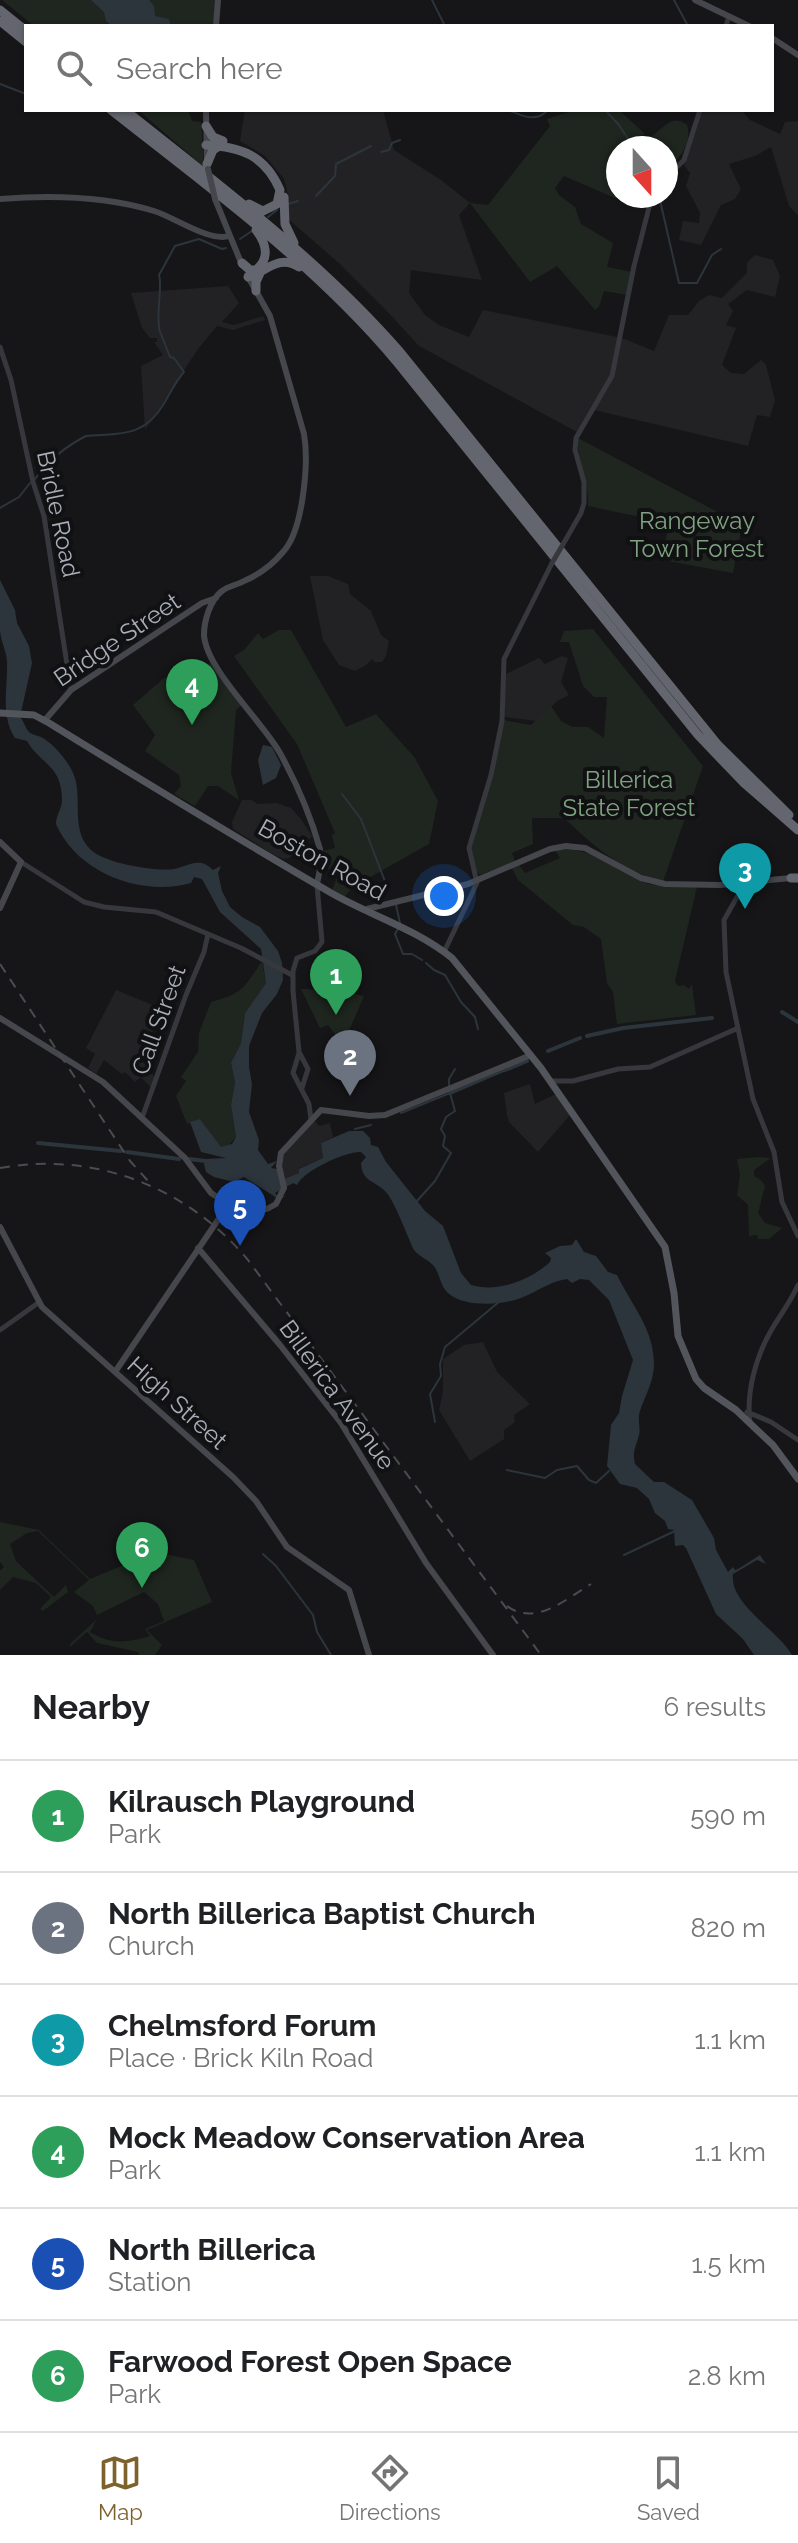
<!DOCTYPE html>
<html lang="en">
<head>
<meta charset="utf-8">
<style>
  :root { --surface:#fff; --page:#f6f6f6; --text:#202124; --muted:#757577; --line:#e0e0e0; --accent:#7e622b }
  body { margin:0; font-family:Raleway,sans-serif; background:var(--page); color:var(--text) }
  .compass { position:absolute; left:606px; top:136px; width:72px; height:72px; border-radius:50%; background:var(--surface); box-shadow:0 2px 6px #0004; rotate:159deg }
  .you { position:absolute; left:444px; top:896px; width:28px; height:28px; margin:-20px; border:6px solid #fff; border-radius:50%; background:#1a73e8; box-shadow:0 0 0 12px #1a73e833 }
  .badge { display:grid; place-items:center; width:52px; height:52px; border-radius:50%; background:var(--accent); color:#fff; font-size:26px; font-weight:700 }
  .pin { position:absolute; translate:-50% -66px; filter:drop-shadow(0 2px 4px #0008) }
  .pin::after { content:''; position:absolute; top:42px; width:28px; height:24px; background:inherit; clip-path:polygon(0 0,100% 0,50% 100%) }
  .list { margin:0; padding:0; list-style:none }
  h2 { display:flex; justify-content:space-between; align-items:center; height:104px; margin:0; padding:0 32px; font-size:34px }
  h2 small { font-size:26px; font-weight:400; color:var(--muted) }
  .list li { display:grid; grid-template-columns:52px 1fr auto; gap:24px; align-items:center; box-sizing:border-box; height:112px; padding:0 32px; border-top:2px solid var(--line) }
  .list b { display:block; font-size:30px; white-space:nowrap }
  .list p { margin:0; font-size:26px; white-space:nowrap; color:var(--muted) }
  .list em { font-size:26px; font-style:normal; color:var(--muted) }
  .icon { flex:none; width:44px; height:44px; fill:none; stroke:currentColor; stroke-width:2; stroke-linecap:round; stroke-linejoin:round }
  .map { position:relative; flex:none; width:798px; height:1655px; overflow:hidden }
  .search { position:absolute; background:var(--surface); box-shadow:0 2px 6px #0004; left:24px; right:24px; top:24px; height:88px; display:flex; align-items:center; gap:20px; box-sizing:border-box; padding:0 28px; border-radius:0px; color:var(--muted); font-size:30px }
  .sheet { height:776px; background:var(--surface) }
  nav { display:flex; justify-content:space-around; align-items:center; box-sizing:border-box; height:112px; border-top:2px solid var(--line); background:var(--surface); font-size:22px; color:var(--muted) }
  nav a { display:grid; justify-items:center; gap:4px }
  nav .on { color:var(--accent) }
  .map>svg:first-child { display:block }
  .built { fill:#222225 }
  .green { fill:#1e261f }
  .water { fill:#2c353c }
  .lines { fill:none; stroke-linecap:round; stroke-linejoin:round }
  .stream { stroke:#2c353c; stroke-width:2 }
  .canal { stroke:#2c353c; stroke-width:4 }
  .tertiary { stroke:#37383d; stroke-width:5 }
  .secondary { stroke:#45474d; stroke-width:6 }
  .primary { stroke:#53555c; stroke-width:7 }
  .motorway { stroke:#63666e; stroke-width:9 }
  .rail { stroke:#4a4c52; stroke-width:2; stroke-dasharray:10 8; stroke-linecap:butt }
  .tertiary-bridge { stroke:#37383d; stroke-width:5 }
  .secondary-bridge { stroke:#45474d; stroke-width:6 }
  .labels { text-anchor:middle; stroke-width:8; stroke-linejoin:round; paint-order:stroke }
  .street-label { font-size:24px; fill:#a8adb8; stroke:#111113 }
  .park-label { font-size:24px; fill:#7fa381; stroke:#111113 }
</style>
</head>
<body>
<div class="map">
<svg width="798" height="1655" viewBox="0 0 798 1655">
  <rect width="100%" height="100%" fill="#161618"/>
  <!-- built -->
  <path class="built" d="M 245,110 L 383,110 L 394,150 L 441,180 L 470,203 L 459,215 L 482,280 L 411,270 L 409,293 L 425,315 L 439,325 L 469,337 L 483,310 L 622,338 L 654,351 L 669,315 L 688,315 L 699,301 L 709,295 L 722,298 L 747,273 L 747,263 L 755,255 L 773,260 L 780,276 L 775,297 L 747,290 L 728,304 L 733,311 L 726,325 L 736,328 L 722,365 L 731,373 L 744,374 L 761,360 L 766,365 L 775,400 L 770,417 L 757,415 L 748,446 L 590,409 L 577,432 L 419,346 L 386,310 L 340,264 L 287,218 L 288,195 L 284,179 L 265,156 L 240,141 Z
    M 703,110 L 741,110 L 750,120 L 780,134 L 785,122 L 798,121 L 798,215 L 789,206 L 771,147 L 755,156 L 729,164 L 741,189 L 735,199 L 721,205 L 701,245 L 679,240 L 683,221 L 699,223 L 700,213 L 686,186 L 690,173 L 684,165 Z
    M 228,286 L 239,303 L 222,322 L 234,325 L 263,316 L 265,320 L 233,330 L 217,326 L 198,349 L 145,430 L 141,366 L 163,355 L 154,342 L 157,342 L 157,338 L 150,338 L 142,328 L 131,293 Z
    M 310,576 L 328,576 L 348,584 L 350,594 L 371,611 L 381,635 L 389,641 L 386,656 L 382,662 L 374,662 L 372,659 L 366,665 L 355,671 L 339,665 L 323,640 Z
    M 562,656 L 568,658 L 561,682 L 569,695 L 557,701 L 537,721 L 505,717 L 504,675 L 539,658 L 545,664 Z
    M 242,800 L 251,800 L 258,804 L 277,803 L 291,808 L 301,819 L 312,836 L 300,850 L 289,858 L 284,859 L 274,855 L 233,829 L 232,822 Z
    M 116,990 L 160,1008 L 145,1055 L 154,1063 L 148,1070 L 156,1078 L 152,1089 L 141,1077 L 135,1082 L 125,1072 L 122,1074 L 104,1060 L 96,1074 L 88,1068 L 95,1054 L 86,1048 Z
    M 530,1084 L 535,1104 L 556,1094 L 570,1115 L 538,1152 L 509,1122 L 507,1115 L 504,1093 Z
    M 314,1120 L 319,1126 L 330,1123 L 333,1137 L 321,1143 L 323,1158 L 300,1168 L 299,1173 L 285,1179 L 282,1171 L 282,1155 Z
    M 483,1342 L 497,1372 L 530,1404 L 514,1415 L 515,1422 L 504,1430 L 504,1439 L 470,1461 L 439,1410 L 443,1391 L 443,1359 L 464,1345 Z"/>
  <!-- green -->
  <path class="green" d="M 2,0 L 216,0 L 214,26 L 34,26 Z
    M 138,110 L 188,110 L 192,121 L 201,122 L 204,167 Z
    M 575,110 L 619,110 L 644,133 L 641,141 C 660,137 669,110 687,125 C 691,139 685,152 674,162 L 666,160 L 666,148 L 618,148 L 618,195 L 615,198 L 564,176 L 555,188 L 559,195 L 575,207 L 581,224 L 613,243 L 607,267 L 632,272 L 627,295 L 604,291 L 599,307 L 595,310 L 557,266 L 530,282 L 470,203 L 488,205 L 550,126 L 547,119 Z
    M 578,438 L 742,525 L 733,573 L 662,560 L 669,523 L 588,506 C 590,482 576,461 578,438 Z
    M 593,629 L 703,766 L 663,882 C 620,869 596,848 564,818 L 532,818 L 533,844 L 512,853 L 515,861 L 480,875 L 476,871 L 471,850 L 490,785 L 503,720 L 531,725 L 551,706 L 561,721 L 573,727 L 588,727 L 604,738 L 607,697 L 594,697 L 583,686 L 569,642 L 560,642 L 564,631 Z
    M 279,630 L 291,630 L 346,727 L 376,714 L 415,758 L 438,801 L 429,844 L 358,884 L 356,882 L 344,898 L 332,891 L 340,869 L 322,869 L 322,851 L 335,848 L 332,835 L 335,833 L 297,744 L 234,656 L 244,650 L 258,633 L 263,639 Z
    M 211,663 L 242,705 L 236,710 L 231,773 L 239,800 L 218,786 L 208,786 L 195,806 L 174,794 L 181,786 L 179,775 L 145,751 L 155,735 L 133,705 L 164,678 Z
    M 572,849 L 590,854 L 648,884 L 697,887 L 675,981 L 678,986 L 684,985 L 689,989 L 692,984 L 696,1015 L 617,1024 L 613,992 L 607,983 L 601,939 L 584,927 L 573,925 L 518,880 L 512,868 L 519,865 L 525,873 L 560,858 L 555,850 Z
    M 262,961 L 266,983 L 245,1013 L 241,1043 L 231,1063 L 235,1083 L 231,1105 L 236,1137 L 228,1146 L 221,1148 L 200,1119 L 187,1124 L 176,1096 L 186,1081 L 181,1077 L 198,1052 L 199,1033 L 211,1002 C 243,994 244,988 262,961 Z
    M 301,989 L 334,990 L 364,996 L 343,1045 L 328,1025 L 320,1028 Z
    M 758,1157 L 771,1158 L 754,1170 L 754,1176 L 761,1180 L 765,1186 L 758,1213 L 765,1223 L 782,1228 L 769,1239 L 758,1239 L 757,1235 L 749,1236 L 748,1205 L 737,1195 L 740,1175 L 737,1159 Z
    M 0,1522 L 39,1530 L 90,1579 L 155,1552 L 194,1560 L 212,1602 L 147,1630 L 162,1645 L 155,1655 L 139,1655 L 138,1652 L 97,1643 L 87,1632 L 70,1647 L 70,1644 L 97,1619 L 90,1632 C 111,1645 127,1643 150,1636 L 145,1629 L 164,1621 L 158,1604 L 144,1592 L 97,1615 L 93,1606 L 74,1592 L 89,1580 L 38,1531 L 27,1533 L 10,1544 L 16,1561 L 54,1597 L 66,1585 L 68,1592 L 43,1611 L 40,1609 L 51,1597 L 36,1583 L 13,1577 L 0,1590 L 0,1571 L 4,1567 L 0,1562 Z"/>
  <!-- water -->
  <path class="water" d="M 91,0 L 149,0 L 154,6 L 155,16 L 169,19 L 171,26 L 112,26 L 106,21 L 104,12 Z
    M 0,580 L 15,610 L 17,623 L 29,646 L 32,663 L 20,717 C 24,721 25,728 29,732 C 31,734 38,736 41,737 C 53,743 68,761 73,773 C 84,797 69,829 91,850 C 104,863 156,872 174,869 C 189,866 199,856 213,870 L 221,866 L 218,873 L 222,891 L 230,907 L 242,917 L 260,927 L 278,951 L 282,963 L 283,980 L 277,994 L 262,1013 L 249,1046 L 249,1067 L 252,1084 L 249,1112 L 259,1140 L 258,1150 L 268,1164 L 277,1161 L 271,1168 L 277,1169 L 282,1180 L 299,1173 L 299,1169 L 323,1158 L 321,1143 L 349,1131 L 363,1131 L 370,1138 L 371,1145 L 378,1147 L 386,1162 L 425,1211 L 443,1226 L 461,1273 L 471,1285 C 498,1293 530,1280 550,1262 L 551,1258 L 545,1253 L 560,1246 L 572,1245 L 576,1239 L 584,1252 L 596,1256 L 608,1272 L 617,1275 C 632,1306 654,1329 654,1364 C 654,1381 645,1396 640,1411 C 637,1420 641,1428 639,1435 C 636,1447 632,1451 635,1464 L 654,1482 L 664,1482 L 692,1500 L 714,1538 L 716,1550 L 728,1572 L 733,1567 L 735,1570 L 738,1569 L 760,1555 L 766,1564 L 757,1560 L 733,1574 C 729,1604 778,1630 792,1655 L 754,1655 L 743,1639 L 716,1614 L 686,1548 L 683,1545 L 675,1546 L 674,1530 L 668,1529 L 665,1521 L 655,1513 L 649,1499 L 637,1488 L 620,1484 L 607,1466 L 611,1425 L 619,1413 L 622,1396 L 633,1360 L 609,1300 L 589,1280 L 580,1279 L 572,1283 L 567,1279 C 547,1282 533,1295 515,1300 C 497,1305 463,1307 448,1293 C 440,1286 440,1273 433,1265 C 427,1259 420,1257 414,1250 C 407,1236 395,1201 385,1191 C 374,1180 362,1182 361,1163 L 366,1157 L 361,1152 C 346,1151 303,1171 297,1185 L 293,1183 L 275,1193 L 278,1197 L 286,1196 L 282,1198 L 277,1198 L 244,1177 L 234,1182 L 214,1177 L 206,1172 L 204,1164 L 206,1159 L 226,1158 L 201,1152 L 190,1122 L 200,1119 L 221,1147 L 232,1144 L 236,1137 L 231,1105 L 235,1083 L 231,1063 L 241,1043 L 245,1013 L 266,983 L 261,949 L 220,912 L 202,879 L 194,877 L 191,883 C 141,897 77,873 56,824 C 56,815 62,809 62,800 C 62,765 41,765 27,741 L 15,738 C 0,715 8,687 7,661 C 6,651 1,641 0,631 C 0,614 0,597 0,580 Z
    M 263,745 L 272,747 L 281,765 L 276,778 L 263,785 L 258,760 Z"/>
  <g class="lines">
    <!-- stream -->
    <path class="stream" d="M 432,0 L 445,26
      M 674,0 L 688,26
      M 0,84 L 26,94
      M 508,110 C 522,116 536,123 548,110
      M 605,110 L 619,125 L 634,148
      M 381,152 L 389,150 L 392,143 L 400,140
      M 316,196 L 335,176 L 336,164 L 371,146
      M 659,196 L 679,283 L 697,283 L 712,255 L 721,249
      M 288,204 L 298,201
      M 268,217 L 277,210
      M 240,239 L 252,231
      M 160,332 C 155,313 163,288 159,275 L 175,246 L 199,239 L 222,249 L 226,248
      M 35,479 C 49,460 64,447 86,436 C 119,433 143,438 163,405 C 170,394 175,382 184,372 L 174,358 L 170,357 L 161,334
      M 0,508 L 19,497 L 30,483
      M 342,794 L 361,819 L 386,884
      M 396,905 L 400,923
      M 398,929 L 395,934 L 403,954 L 412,954 L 422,960
      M 426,963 L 434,970 L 445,975 L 461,1002 L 475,1017 L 478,1029
      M 449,1086 L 449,1079 L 455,1069
      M 401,1113 L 450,1093
      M 355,1129 L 371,1125
      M 416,1202 L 435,1181 L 451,1153 L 443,1146 L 445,1136 L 441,1129 L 446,1117 L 455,1111 L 450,1093
      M 435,1422 L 430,1394 L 441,1376 L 440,1364 L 445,1347 L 500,1301
      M 507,1470 L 545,1478 L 557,1470 L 577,1466 L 589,1480 L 596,1483 L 609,1471
      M 263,1554 L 276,1566 L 313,1615 L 317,1632 L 331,1655
      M 624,1555 L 677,1530"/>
    <!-- canal -->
    <path class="canal" d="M 782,1012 L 798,1022
      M 587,1036 L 623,1028 L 712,1018
      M 548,1051 L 580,1038
      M 505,1070 L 527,1061
      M 487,1077 L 504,1070
      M 450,1093 L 485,1078
      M 38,1143 L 121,1151
      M 127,1152 L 179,1159
      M 189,1159 L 206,1161"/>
    <!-- tertiary -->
    <path class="tertiary" d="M 726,26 L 729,16
      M 666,178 L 684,160 L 700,110
      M 0,347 L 11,380 L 33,482 L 44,516 L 71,690
      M 562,546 L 581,513 L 584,503 L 584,482 L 575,450 L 576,438 L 612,376 L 634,266 L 652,196
      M 21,862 L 84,902 L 104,907 L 156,912 L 241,948 L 292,975
      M 745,883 L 724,920 L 726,972 L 753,1099 L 774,1152 L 782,1202 L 798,1236
      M 444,952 L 477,883 L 469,848 L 491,775 L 502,721 L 504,659 L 552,563
      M 299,1053 L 293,1073 L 309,1104 L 311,1120
      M 550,1081 L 573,1081 L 618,1069 L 650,1067 L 736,1029
      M 302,1088 L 308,1069 L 299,1052 L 293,991 L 293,971 L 297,958 L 315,951 L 322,942 L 317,885
      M 142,1118 L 186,995 L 204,952 L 208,934
      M 0,1330 L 38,1303
      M 747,1412 L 771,1422 L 798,1440
      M 750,1422 C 746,1392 756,1356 772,1329 C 781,1314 791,1301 798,1285"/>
    <!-- secondary -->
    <path class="secondary" d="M 695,0 L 749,26
      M 216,26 L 218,0
      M 772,38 L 798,55
      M 206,110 L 207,162
      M 0,199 C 50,195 105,196 154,211 C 174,217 209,242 229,236
      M 215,199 L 242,265
      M 247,275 L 270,316 L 304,434 C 309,463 303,531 283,552 C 273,564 258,575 244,581 C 237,585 228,586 222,591 C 210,600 204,621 204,635 C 206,669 262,721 280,753 C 296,782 311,817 320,849 L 321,864 L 317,884
      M 45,720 L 71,690 L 202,603 L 216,598
      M 0,842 L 21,862 L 0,908
      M 367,909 L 468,884 L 550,849 L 566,846 L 585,848 L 641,878 L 665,884 L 720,885 L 791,878
      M 0,1018 L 103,1082 L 185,1158 L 211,1193 L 231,1206 L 267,1209 L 276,1204 L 284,1188 L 279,1166 L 281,1153 L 321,1110 L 369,1116 L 385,1115 L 531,1055
      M 0,1227 L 42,1307 L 233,1477 L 256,1501 L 287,1547 L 349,1590 L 369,1655
      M 198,1248 L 280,1345 L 341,1423 L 426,1563 L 493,1655
      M 115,1372 L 224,1211 L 233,1206"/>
    <!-- primary -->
    <path class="primary" d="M 0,713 L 34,715 L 49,723 C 143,781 238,839 333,894 C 372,916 416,929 452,958 L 541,1068 L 665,1247 L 674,1293 L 678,1336 L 696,1379 L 704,1388 L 736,1410 L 757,1430 L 773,1445 L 798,1479"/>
    <!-- motorway -->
    <path class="motorway" d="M 0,10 L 26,31
      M 0,21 L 26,42
      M 111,110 C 211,189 315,264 397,362 L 698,735 L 743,782 L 798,830
      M 125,110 C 221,187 319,259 400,352 L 718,745 L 789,815
      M 206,126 L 213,137 L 223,141
      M 206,145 C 241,147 265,155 280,190 L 277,204 L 263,211 L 249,204
      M 207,164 L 213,150 L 221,145
      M 284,197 L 285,224 L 294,243
      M 256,230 C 266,243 270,258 257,269
      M 242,263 L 250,270 L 256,270
      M 248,277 C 267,271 279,254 299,267
      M 256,291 L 256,282 L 261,271
      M 791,878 L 798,878"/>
    <!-- rail -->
    <path class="rail" d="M 0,964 L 130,1161 L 149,1182
      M 0,1168 C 95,1151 187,1187 248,1260 L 541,1655
      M 507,1606 C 535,1627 566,1599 591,1584"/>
    <!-- tertiary-bridge -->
    <path class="tertiary-bridge" d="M 552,563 L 562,546"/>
    <!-- secondary-bridge -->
    <path class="secondary-bridge" d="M 208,169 L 215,199"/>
  </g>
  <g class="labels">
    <!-- street labels -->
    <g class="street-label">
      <text transform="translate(58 514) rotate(78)" y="8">Bridle Road</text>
      <text transform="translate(117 640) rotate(-34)" y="8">Bridge Street</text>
      <text transform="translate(322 860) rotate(29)" y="8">Boston Road</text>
      <text transform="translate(159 1020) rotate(-70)" y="8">Call Street</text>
      <text transform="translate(337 1395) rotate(54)" y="8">Billerica Avenue</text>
      <text transform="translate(177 1403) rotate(42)" y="8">High Street</text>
    </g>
    <!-- park labels -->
    <g class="park-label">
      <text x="697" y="529">Rangeway<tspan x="697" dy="28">Town Forest</tspan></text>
      <text x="629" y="788">Billerica<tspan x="629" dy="28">State Forest</tspan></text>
    </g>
  </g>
</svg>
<svg class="compass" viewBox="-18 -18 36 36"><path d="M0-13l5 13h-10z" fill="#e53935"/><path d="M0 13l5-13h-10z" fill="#757577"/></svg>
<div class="you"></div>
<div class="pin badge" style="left:336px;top:1015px;background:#2e9e5b">1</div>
<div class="pin badge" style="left:350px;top:1096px;background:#6b7280">2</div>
<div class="pin badge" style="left:745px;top:909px;background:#0f9aa8">3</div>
<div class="pin badge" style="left:192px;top:725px;background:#2e9e5b">4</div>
<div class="pin badge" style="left:240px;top:1246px;background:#1a4fb4">5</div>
<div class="pin badge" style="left:142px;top:1588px;background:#2e9e5b">6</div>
<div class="search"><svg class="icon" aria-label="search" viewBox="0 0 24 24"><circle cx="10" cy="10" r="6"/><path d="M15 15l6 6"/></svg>Search here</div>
</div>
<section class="sheet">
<h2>Nearby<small>6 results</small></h2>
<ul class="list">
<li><span class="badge" style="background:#2e9e5b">1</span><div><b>Kilrausch Playground</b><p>Park</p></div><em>590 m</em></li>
<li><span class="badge" style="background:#6b7280">2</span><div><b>North Billerica Baptist Church</b><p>Church</p></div><em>820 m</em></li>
<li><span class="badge" style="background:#0f9aa8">3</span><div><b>Chelmsford Forum</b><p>Place · Brick Kiln Road</p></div><em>1.1 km</em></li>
<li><span class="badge" style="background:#2e9e5b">4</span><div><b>Mock Meadow Conservation Area</b><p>Park</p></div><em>1.1 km</em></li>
<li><span class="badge" style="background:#1a4fb4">5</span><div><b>North Billerica</b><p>Station</p></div><em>1.5 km</em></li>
<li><span class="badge" style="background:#2e9e5b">6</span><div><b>Farwood Forest Open Space</b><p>Park</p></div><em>2.8 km</em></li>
</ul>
</section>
<nav>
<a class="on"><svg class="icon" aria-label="map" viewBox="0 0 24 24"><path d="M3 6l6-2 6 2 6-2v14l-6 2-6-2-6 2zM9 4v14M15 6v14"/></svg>Map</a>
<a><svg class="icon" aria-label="directions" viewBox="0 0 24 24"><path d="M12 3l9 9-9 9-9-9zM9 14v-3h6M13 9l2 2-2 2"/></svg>Directions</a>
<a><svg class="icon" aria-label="saved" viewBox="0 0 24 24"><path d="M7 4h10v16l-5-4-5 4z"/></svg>Saved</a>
</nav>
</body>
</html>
